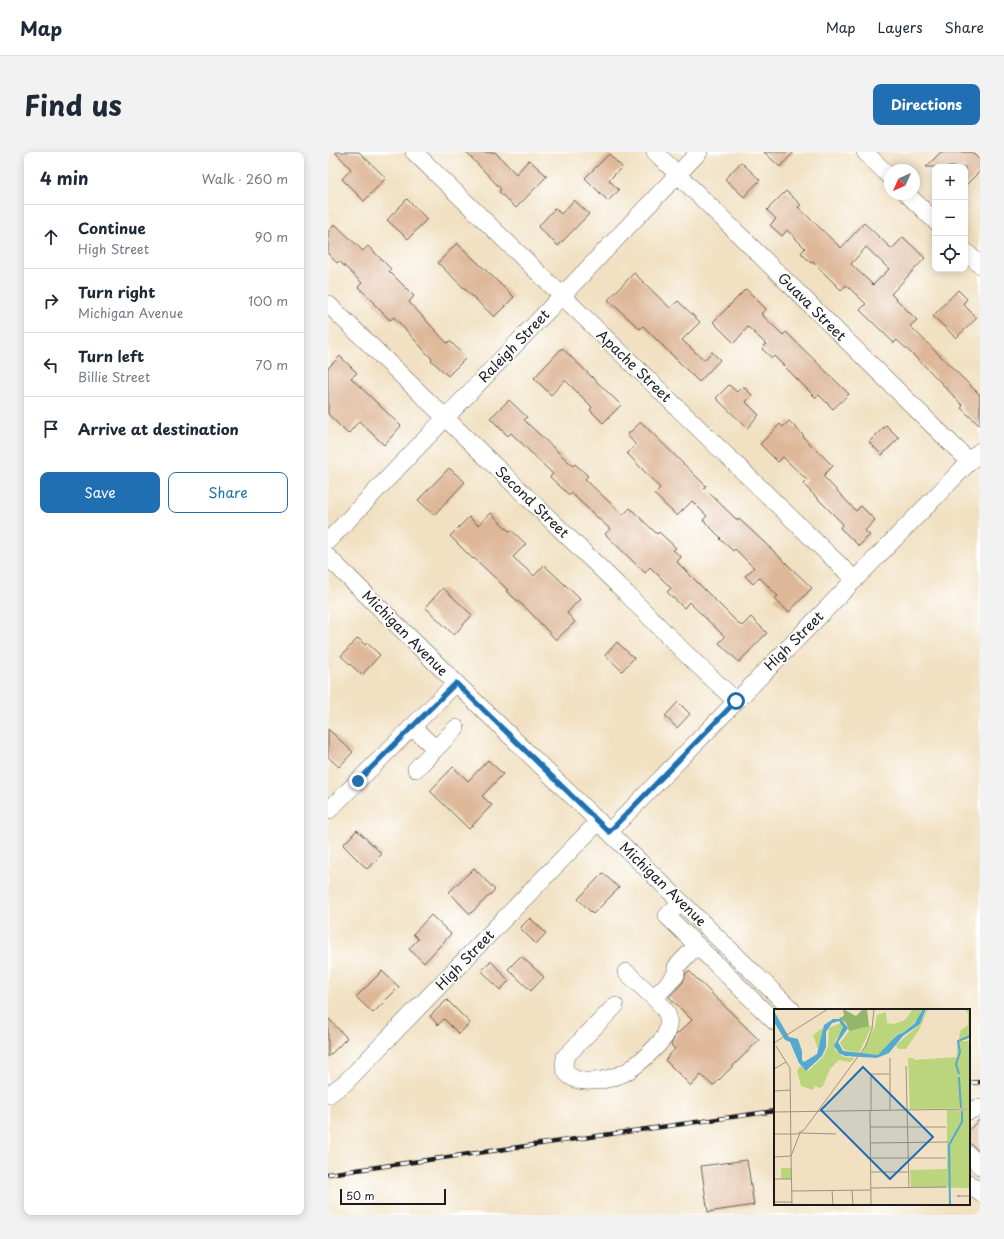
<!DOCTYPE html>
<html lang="en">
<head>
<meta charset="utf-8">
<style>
  :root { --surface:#fff; --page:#f2f2f3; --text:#1f2937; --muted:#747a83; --line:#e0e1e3; --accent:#1f6fb2 }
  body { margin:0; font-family:"Playpen Sans",sans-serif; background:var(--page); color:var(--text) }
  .controls { position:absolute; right:12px; top:12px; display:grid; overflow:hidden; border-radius:8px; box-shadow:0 2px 10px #0003 }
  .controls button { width:36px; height:36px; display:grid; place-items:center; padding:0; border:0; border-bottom:1px solid var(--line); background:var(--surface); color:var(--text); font:20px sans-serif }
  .compass { position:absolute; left:556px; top:12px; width:36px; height:36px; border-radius:50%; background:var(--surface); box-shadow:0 2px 10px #0003; rotate:225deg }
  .scale { position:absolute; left:12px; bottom:10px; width:106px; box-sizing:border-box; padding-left:4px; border:2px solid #1c1c1c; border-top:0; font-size:11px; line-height:14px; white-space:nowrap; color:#1c1c1c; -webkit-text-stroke:3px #fff; paint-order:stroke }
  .stop { position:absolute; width:12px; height:12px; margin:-9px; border:3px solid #1f6fb2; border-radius:50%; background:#fff }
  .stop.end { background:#1f6fb2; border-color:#fff; box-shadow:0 1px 4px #0008 }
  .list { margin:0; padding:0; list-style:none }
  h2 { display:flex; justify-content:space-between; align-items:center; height:52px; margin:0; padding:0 16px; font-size:17px }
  h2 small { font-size:13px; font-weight:400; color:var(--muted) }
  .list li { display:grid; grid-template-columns:26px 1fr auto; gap:12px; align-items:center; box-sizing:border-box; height:64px; padding:0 16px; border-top:1px solid var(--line) }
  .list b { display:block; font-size:15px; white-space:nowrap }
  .list p { margin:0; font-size:13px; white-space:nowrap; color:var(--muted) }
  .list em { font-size:13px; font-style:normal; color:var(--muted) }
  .actions { display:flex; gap:8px; padding:12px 16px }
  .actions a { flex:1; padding:9px 0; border:1px solid var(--accent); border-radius:8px; text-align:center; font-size:14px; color:var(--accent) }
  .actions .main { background:var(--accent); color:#fff }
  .icon { flex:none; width:22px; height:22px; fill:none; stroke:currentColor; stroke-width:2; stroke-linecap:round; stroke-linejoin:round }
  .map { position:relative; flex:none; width:652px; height:1063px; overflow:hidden; border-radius:8px }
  header { display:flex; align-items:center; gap:24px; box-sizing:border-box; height:56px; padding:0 20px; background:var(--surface); border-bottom:1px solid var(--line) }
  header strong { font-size:19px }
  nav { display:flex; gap:22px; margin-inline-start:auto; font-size:14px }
  .intro { display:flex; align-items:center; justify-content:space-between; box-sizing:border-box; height:96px; padding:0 24px }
  h1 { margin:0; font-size:28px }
  .button { padding:10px 18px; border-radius:8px; background:var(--accent); color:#fff; font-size:14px; font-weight:700 }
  main { display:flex; gap:24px; padding:0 24px }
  aside { flex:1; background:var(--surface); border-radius:8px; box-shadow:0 2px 10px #0003 }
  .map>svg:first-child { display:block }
  .building { fill:#deb799; fill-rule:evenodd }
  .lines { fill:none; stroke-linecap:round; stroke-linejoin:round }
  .minor-casing { stroke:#676156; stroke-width:18 }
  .minor { stroke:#fff; stroke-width:17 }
  .rail-casing { stroke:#1c1c1c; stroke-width:4.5 }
  .rail { stroke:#fff; stroke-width:3; stroke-dasharray:9; stroke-linecap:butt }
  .route { stroke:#1f6fb2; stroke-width:5 }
  .labels { text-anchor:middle; stroke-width:3.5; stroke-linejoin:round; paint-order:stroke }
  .street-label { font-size:14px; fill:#1c1c1c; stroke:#fff }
  .inset-river { fill:none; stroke:#53aad0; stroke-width:2 }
  .inset-road { fill:none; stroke:#9c9280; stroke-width:1 }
  .view { fill:#1f6fb2; fill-opacity:0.15; stroke:#1f6fb2; stroke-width:2 }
  .inset-edge { fill:none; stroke:#1c1c1c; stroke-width:2 }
</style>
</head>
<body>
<header>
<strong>Map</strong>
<nav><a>Map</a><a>Layers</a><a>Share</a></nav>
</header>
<div class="intro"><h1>Find us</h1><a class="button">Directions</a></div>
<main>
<aside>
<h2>4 min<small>Walk · 260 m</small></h2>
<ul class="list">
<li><svg class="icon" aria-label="ahead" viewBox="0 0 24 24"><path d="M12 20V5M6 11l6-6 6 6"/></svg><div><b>Continue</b><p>High Street</p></div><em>90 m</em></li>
<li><svg class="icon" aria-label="right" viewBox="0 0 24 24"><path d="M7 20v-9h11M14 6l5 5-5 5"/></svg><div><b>Turn right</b><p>Michigan Avenue</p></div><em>100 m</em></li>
<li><svg class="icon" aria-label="left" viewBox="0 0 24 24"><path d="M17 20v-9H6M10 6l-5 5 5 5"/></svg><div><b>Turn left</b><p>Billie Street</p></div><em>70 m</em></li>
<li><svg class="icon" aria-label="arrive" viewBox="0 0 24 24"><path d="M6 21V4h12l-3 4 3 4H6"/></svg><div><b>Arrive at destination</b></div></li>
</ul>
<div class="actions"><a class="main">Save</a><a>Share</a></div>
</aside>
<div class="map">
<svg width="652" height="1063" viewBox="0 0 652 1063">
  <rect width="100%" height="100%" fill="#fff"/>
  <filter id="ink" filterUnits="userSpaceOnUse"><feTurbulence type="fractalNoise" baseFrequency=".025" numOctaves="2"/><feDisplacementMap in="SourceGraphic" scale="8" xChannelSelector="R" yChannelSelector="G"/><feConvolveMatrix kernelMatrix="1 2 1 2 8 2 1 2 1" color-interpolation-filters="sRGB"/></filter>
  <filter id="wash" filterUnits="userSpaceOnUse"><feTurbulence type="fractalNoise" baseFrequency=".012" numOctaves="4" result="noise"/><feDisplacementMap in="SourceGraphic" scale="16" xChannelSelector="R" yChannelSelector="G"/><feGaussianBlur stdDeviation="0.9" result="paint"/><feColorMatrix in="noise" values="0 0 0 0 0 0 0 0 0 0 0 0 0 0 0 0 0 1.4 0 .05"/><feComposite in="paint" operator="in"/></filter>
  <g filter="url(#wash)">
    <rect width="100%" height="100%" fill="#f1e1c2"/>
    <g id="blocks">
      <!-- building -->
      <path class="building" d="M 7,0 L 31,0 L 58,26 L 36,49 L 14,27 L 23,17 Z
        M 138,0 L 167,0 L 188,22 L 201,8 L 219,24 L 188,56 L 171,40 L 173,37 Z
        M 436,0 L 466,0 L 452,15 Z
        M 613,0 L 644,0 L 652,8 L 652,19 L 637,34 L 637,15 L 598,15 Z
        M 281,2 L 294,15 L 281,28 L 291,38 L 280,49 L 257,26 Z
        M 413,10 L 432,28 L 416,45 L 397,27 Z
        M 458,39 L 473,53 L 470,55 L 513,96 L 536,71 L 564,97 L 575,85 L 597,106 L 563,142 L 589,168 L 582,174 L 652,243 L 652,274 L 633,256 L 635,254 L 600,217 L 569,188 L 566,191 L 532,158 L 538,152 L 518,133 L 513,138 L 485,110 L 483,111 L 473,101 L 477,96 L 459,78 L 454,84 L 442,73 L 448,67 L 439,58 ZM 538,95 L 561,117 L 545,133 L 523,112 Z
        M 79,47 L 99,67 L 80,87 L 59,68 Z
        M 246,48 L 261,62 L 230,94 L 210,75 L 227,56 L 233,62 Z
        M 7,72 L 35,99 L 40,94 L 63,117 L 61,119 L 86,144 L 81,150 L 119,191 L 122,189 L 138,206 L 120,224 L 103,208 L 104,207 L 66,165 L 62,168 L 45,151 L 46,150 L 30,135 L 34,131 L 11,109 L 9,111 L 0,102 L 0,80 Z
        M 129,91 L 186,145 L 166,165 L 110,111 Z
        M 306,121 L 342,156 L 350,149 L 372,170 L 354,188 L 376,208 L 384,200 L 392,208 L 371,230 L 315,174 L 312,177 L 280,148 Z
        M 418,137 L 438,157 L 433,162 L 455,183 L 458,180 L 521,242 L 505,257 L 491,243 L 488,246 L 446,204 L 444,206 L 434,197 L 438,192 L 420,175 L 406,191 L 385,170 Z
        M 630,138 L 639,147 L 635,152 L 649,166 L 628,186 L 605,164 Z
        M 234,196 L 293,253 L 275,271 L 262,258 L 264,255 L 237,228 L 223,243 L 206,226 Z
        M 12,204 L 29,221 L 23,226 L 73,274 L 56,293 L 31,269 L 20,282 L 0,262 L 0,216 Z
        M 401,233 L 409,240 L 415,234 L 424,243 L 418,250 L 431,263 L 419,276 L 388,246 Z
        M 181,248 L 199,265 L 196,268 L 245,314 L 247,312 L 260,324 L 257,327 L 295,363 L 302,356 L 329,382 L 331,380 L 348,396 L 345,398 L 353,405 L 349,410 L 410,471 L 414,474 L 423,465 L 439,481 L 411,510 L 391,491 L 397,485 L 361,450 L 356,456 L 339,440 L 343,436 L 322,415 L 317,421 L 277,382 L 282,377 L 243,341 L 241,343 L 222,325 L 225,322 L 183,281 L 180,284 L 162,266 Z
        M 461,269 L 476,284 L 475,285 L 505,314 L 495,324 L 528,359 L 533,354 L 547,368 L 537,379 L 542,383 L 531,394 L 512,376 L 515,372 L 475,332 L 479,328 L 455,305 L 450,310 L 432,292 L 452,272 L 455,275 Z
        M 313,270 L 378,334 L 376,336 L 410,369 L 411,367 L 438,392 L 484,436 L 461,460 L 446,447 L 450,444 L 431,425 L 425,432 L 417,424 L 426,416 L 407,397 L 405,399 L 392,387 L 393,386 L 375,368 L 379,364 L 364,349 L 349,364 L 326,342 L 332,336 L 299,301 L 308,293 L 299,283 Z
        M 558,273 L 571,286 L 554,303 L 541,290 Z
        M 121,316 L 137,330 L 106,363 L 90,348 Z
        M 163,361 L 181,379 L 183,378 L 198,392 L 185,405 L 206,424 L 216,413 L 252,447 L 239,461 L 247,470 L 228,488 L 201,459 L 178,439 L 180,438 L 146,406 L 145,407 L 122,384 L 141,365 L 150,373 Z
        M 115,436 L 144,463 L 126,483 L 97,455 Z
        M 30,486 L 37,493 L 39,491 L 52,503 L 34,523 L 13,504 Z
        M 289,490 L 306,506 L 294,519 L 277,503 Z
        M 350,550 L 362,562 L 349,576 L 337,564 Z
        M 0,577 L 25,600 L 11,615 L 0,605 Z
        M 160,608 L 175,622 L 154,644 L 164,653 L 141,677 L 102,639 L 125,615 L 140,629 Z
        M 29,678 L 54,702 L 39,717 L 15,693 Z
        M 146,716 L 167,738 L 142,762 L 121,740 Z
        M 275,721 L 291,736 L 265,762 L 250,747 Z
        M 103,763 L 123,782 L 96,811 L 81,797 L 90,787 L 85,782 Z
        M 202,766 L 218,781 L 208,792 L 192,776 Z
        M 193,804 L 216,825 L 203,839 L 180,817 Z
        M 163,809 L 181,829 L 172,838 L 153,818 Z
        M 54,819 L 71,835 L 45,861 L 28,845 Z
        M 361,819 L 431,888 L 385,934 L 373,923 L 363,934 L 337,908 L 347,897 L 343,893 L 347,884 L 364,868 L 341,845 L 355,830 L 358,821 Z
        M 119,848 L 142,871 L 131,882 L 116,867 L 110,873 L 102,864 Z
        M 0,866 L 19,886 L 0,905 Z
        M 652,967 L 652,1000 L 641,990 L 641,978 Z
        M 419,1008 L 426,1053 L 380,1060 L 373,1014 Z"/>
    </g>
  </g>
  <g filter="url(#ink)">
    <use href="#blocks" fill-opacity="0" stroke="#676156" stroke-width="1"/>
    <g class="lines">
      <defs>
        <path id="minor" d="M 86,0 L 527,428
          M 327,0 L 642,310
          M 537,0 L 562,25
          M 579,42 L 607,69
          M 637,99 L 652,113
          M 0,152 L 298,441 L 356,500 L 408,549
          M 0,389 L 371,0
          M 0,405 L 128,531 L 464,858
          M 84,575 L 108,597
          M 88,617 L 128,576
          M 0,659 L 128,531
          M 281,680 L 652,299
          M 353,750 L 339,764 L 447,870
          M 298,820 L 326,846
          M 287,854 L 237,905 C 237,908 236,912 236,914 C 241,938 281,928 296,921 C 307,916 330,894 337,884 C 339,879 341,871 340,866 C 339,857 332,852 326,846 L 348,823 L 348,815 L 369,793
          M 0,943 L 17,931 L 271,669
          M 641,959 L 649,956 L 652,956
          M 641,1003 L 652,1014
          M 641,1031 L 652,1041"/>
      </defs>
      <!-- minor casing -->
      <use href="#minor" class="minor-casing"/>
      <!-- minor -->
      <use href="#minor" class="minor"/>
      <defs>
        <path id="rail" d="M 641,931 L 652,930
          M 0,1022 L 447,959"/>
      </defs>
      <!-- rail casing -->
      <use href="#rail" class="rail-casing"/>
      <!-- rail -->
      <use href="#rail" class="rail"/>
    </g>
  </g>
  <g class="lines" filter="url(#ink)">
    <!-- route -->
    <path class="route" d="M 30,629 L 128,531 L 281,680 L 408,549"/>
  </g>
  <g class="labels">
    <!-- street labels -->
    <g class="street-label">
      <text transform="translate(484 155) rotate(45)" y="5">Guava Street</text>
      <text transform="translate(186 194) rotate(-46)" y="5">Raleigh Street</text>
      <text transform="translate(306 214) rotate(44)" y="5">Apache Street</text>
      <text transform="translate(204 350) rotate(44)" y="5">Second Street</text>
      <text transform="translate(77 481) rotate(45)" y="5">Michigan Avenue</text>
      <text transform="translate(466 489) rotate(-45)" y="5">High Street</text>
      <text transform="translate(335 732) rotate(44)" y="5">Michigan Avenue</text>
      <text transform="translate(137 808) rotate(-46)" y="5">High Street</text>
    </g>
  </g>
  <!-- overview -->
  <g transform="translate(446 857)">
    <rect width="196" height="196" fill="#f1e1c2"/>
    <path d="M 139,0 L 148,0 L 146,8 L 130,23 L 123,25 L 111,41 L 104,46 L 87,45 L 101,17 L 103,6 L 112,3 L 113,14 L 120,15 L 131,11 ZM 153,0 L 154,0 L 145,21 L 132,40 L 124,40 L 122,36 L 146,15 ZM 191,0 L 196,0 L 196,27 L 192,31 L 185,31 L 186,22 L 194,16 L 194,5 ZM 67,14 L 69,19 L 61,32 L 61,41 L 70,48 L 81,49 L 76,53 L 65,51 L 56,60 L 49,77 L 46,79 L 41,77 L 39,81 L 27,77 L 23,62 L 26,57 L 34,62 L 49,48 L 54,37 L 55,19 ZM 86,17 L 98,17 L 85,44 L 70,41 L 66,34 L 75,22 ZM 49,19 L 48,28 L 44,40 L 39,26 ZM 183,32 L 196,32 L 196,99 L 136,100 L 134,49 L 139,49 L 140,51 L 183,48 ZM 173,101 L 196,101 L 196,179 L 137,178 L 136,161 L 173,160 ZM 7,159 L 17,159 L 18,170 L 7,170 Z" fill="#bad57b"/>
    <path d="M 69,0 L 82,7 L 89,0 L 93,0 L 95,17 L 75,22 L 72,14 L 65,9 L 70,7 Z" fill="#93b66b"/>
    <path d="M 149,0 L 152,0 L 146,15 L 129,27 L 115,44 L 103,49 L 71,47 L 65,44 L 60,37 L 69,18 L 65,12 L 58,14 L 52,23 L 52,38 L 48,47 L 32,62 L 25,54 L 16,33 L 11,31 L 0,13 L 0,2 L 15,28 L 24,30 L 28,42 L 28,51 L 30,53 L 43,45 L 50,16 L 59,10 L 67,10 L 74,19 L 64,33 L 69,42 L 104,46 L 123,26 L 130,23 L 141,14 Z" fill="#53aad0"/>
    <path class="inset-river" d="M 185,65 L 182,55 L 186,43 L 184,32 L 196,27M 185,68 L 187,99M 176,196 L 175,136 L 188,113 L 188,102"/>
    <path class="inset-road" d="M 0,34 L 54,0M 2,37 L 16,59 L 17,147M 132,57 L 135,179M 0,60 L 12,53M 0,82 L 16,81M 116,101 L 116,49M 96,102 L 97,196M 97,102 L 97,65 L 115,65M 0,103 L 196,100M 96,118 L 172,118M 0,125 L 23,125 L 30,121 L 91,38 L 98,20 L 100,0M 96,134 L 174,133M 0,148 L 17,147M 97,149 L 172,149M 97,163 L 135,163M 0,170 L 17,170M 97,179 L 172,178M 58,181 L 59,196M 78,181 L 79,196M 18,182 L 97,181M 186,187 L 183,187 L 196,187M 0,193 L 18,193M 18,196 L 17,147 L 26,124 L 62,125"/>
    <path class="view" d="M 89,58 L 159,128 L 116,170 L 47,101 Z"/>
    <rect width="196" height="196" class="inset-edge"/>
  </g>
</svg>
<div class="controls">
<button>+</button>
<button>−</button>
<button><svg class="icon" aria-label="locate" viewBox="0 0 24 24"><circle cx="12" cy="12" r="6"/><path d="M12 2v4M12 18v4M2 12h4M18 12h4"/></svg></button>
</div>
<svg class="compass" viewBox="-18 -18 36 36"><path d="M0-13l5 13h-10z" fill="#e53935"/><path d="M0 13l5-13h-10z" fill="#747a83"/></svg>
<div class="scale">50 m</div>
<div class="stop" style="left:408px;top:549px"></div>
<div class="stop end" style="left:30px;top:629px"></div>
</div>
</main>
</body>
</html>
